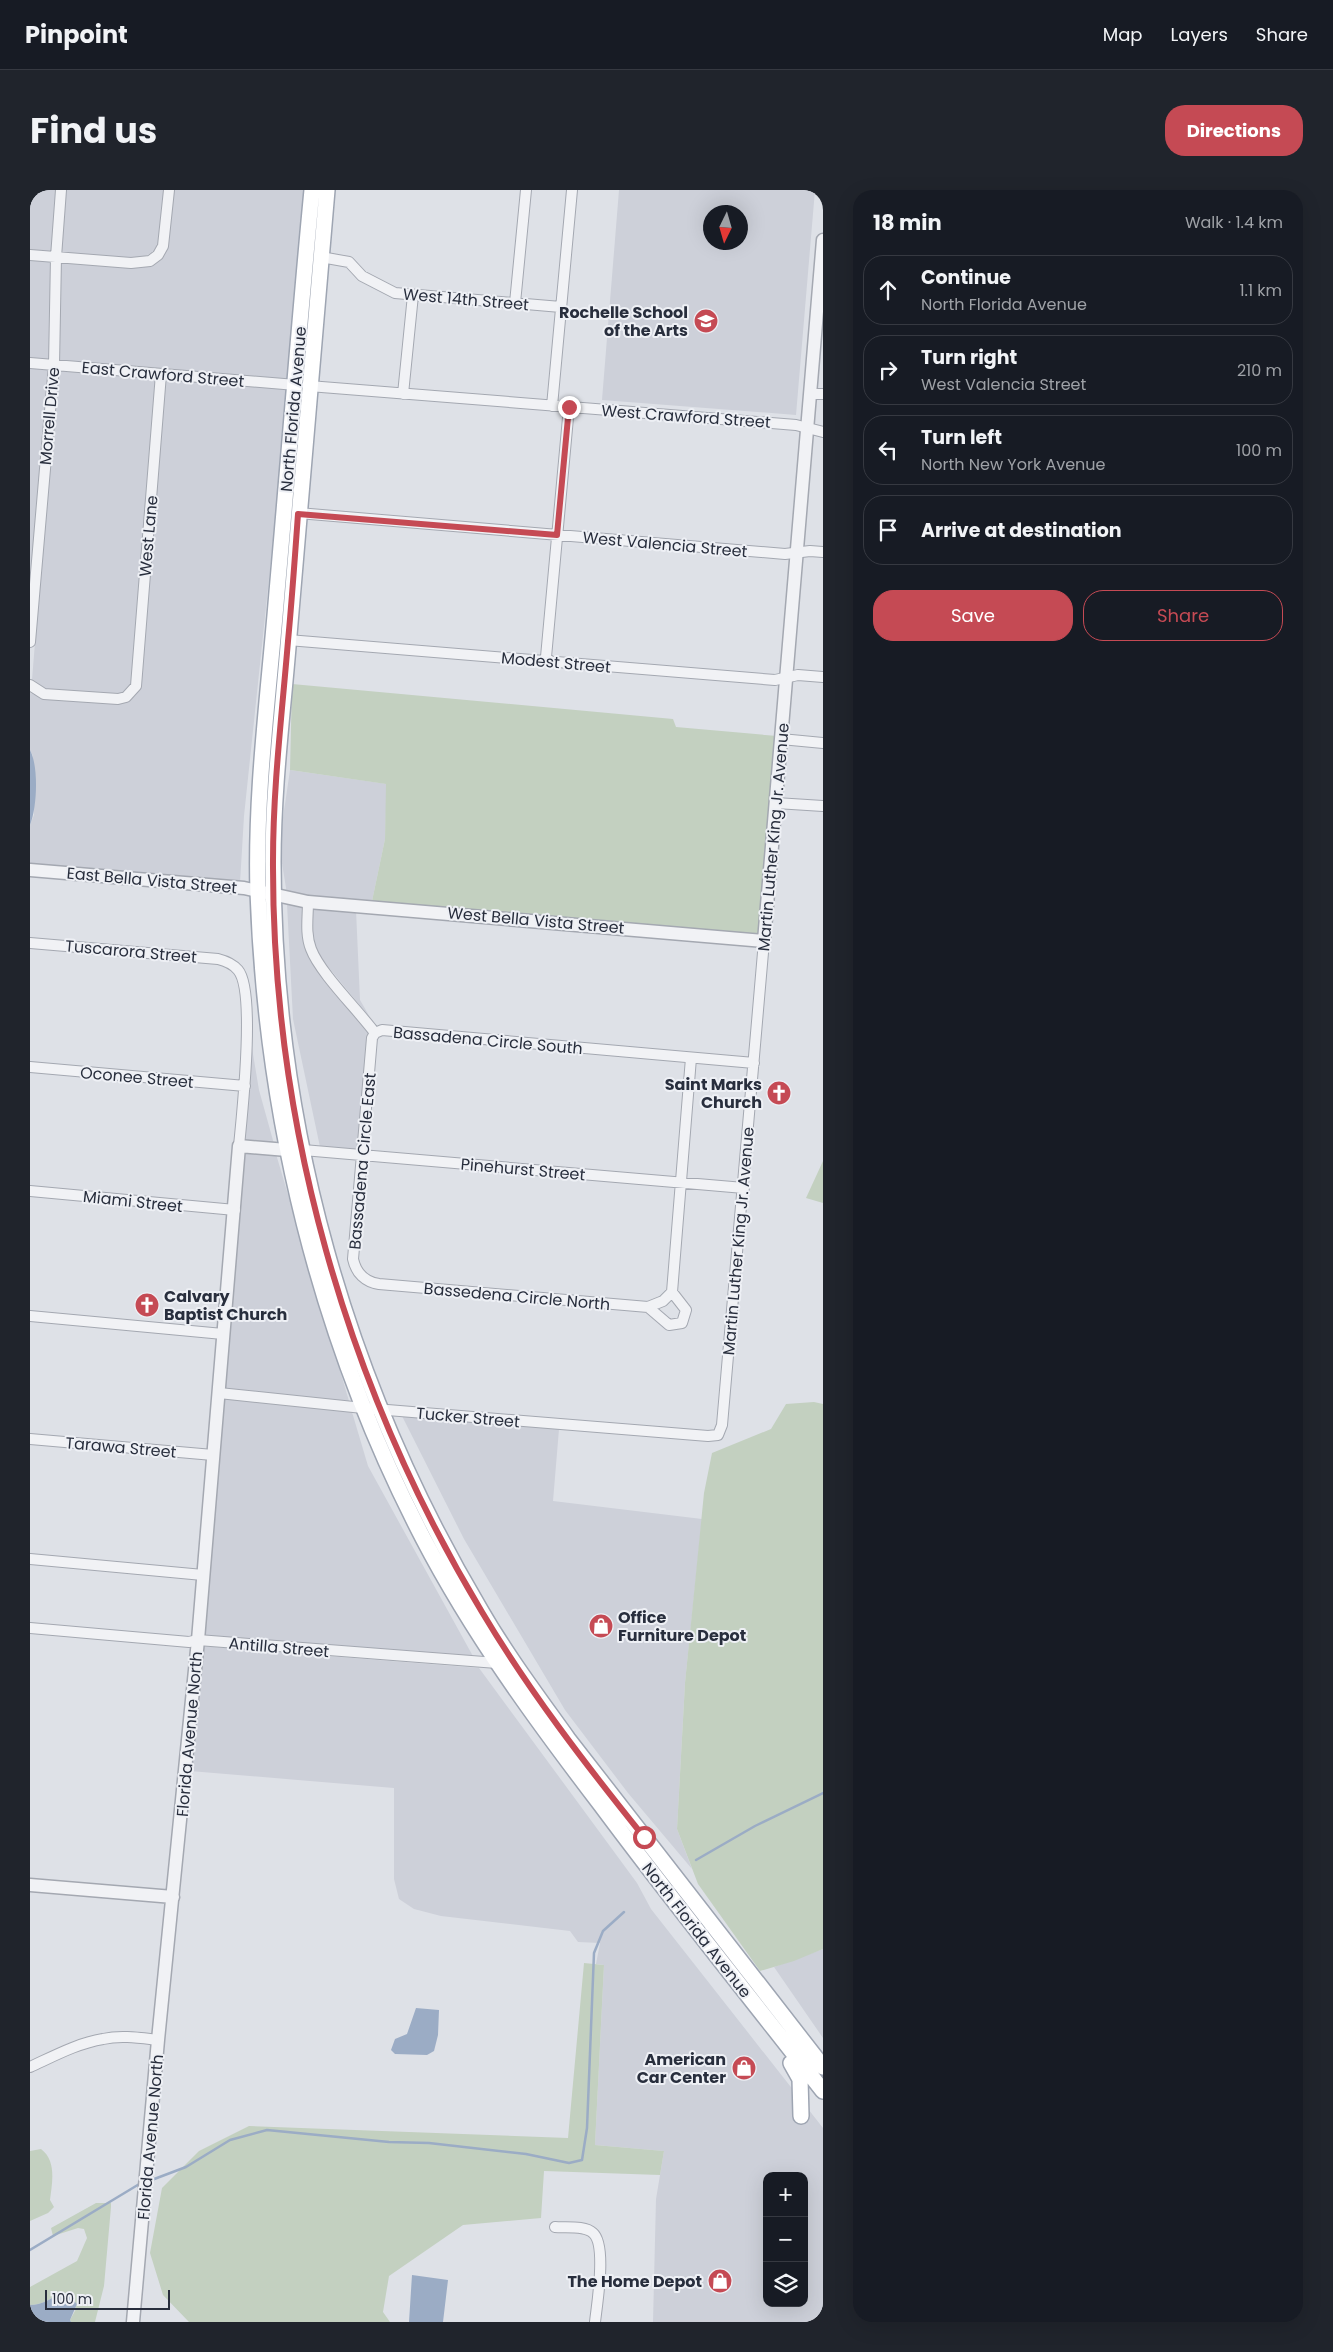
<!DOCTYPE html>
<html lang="en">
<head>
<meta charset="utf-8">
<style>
  :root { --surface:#171b24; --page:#20242c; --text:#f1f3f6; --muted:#9ea1a6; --line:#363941; --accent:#c54a54 }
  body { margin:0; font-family:Poppins,sans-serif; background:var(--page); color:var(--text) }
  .controls { position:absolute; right:15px; bottom:15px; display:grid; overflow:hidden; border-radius:10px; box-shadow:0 5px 20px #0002 }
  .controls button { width:45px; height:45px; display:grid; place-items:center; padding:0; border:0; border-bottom:1px solid var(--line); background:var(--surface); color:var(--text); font:25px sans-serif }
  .compass { position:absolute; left:673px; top:15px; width:45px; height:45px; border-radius:50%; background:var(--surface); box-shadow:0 5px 20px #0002; rotate:185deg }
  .scale { position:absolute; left:15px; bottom:12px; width:125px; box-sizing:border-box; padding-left:5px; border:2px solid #282e3d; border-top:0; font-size:14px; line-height:18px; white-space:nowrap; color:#282e3d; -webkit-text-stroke:4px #eef0f5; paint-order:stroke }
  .stop { position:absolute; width:15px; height:15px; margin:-11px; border:4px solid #c54a54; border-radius:50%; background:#fff }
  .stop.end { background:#c54a54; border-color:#fff; box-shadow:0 1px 5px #0008 }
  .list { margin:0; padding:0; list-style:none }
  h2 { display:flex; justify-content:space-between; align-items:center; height:65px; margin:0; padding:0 20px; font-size:21px }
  h2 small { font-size:16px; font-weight:400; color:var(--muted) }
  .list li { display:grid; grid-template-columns:32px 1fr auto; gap:15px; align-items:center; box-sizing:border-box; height:70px; margin:0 10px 10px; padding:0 10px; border:1px solid var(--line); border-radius:20px }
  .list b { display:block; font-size:19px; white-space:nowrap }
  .list p { margin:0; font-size:16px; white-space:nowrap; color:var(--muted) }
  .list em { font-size:16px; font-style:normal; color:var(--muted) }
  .actions { display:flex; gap:10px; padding:15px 20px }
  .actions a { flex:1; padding:11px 0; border:1px solid var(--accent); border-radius:20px; text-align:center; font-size:18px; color:var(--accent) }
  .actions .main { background:var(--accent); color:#fff }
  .icon { flex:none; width:28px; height:28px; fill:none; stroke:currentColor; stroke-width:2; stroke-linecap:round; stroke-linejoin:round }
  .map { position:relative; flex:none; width:793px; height:2132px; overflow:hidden; border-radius:20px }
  header { display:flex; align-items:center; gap:30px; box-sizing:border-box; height:70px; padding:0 25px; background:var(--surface); border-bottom:1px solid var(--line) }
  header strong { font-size:24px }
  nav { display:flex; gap:28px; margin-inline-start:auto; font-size:18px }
  .intro { display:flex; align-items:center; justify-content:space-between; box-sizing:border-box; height:120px; padding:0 30px }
  h1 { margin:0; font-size:35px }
  .button { padding:12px 22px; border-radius:20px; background:var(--accent); color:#fff; font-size:18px; font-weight:700 }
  main { display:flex; gap:30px; padding:0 30px }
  aside { flex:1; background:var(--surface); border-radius:20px; box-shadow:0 5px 20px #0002 }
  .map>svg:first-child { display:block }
  .built { fill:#cdd0d9; fill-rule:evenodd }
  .green { fill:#c3d0c0 }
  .water { fill:#9bacc5 }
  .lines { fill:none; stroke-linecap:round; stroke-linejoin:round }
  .stream { stroke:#9bacc5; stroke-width:2.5 }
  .minor-casing { stroke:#a4a8b1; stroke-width:12 }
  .tertiary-casing { stroke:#a4a8b1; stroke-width:15 }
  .primary-casing { stroke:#9ea5b2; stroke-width:18 }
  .minor { stroke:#f1f2f5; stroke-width:10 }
  .tertiary { stroke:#f1f2f5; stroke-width:12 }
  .primary { stroke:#fff; stroke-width:15 }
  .route { stroke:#c54a54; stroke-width:6 }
  .labels { text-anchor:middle; stroke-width:4; stroke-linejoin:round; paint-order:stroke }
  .street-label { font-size:16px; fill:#282e3d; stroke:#eef0f5 }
  .poi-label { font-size:16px; font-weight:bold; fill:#282e3d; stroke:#eef0f5; text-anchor:end }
</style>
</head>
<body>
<header>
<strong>Pinpoint</strong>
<nav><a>Map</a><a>Layers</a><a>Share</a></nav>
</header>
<div class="intro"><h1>Find us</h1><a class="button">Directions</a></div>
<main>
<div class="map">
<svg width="793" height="2132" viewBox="0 0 793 2132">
  <rect width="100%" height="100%" fill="#dee1e7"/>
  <!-- built -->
  <path class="built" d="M 0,0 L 27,0 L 22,62 L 0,60 Z
    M 35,0 L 135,0 L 129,54 L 125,61 L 109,69 L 30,63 Z
    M 144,0 L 278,0 L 260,189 L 28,170 L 30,73 L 101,78 L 111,78 L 121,75 L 138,56 Z
    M 589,0 L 785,0 L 766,225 L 572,210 ZM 681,22 L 711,22 L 711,52 L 681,52 Z
    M 0,70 L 21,72 L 19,170 L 0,168 Z
    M 0,178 L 19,179 L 0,400 Z
    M 27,180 L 126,188 L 102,494 L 95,503 L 87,505 L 15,499 L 4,493 L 2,490 Z
    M 135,189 L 259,199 L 214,626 L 210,693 L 0,675 L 0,635 L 4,625 L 3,566 L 0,560 L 0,503 L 13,508 L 88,514 L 98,512 L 110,498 Z
    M 260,580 L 357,594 L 355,649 L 342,711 L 257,704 L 249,655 Z
    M 257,714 L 274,716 L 276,758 L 340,843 L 328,960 L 290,957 L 263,829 Z
    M 283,717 L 326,720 L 330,810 L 341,829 L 291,768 L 284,756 L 282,739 Z
    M 222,858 L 229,900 L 244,954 L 214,951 Z
    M 213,961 L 246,964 L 319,1211 L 193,1198 Z
    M 192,1208 L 322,1222 L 338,1276 L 444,1468 L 172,1446 Z
    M 372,1226 L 529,1239 L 523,1311 L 672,1329 L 655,1493 L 647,1639 L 662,1679 L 598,1603 L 535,1520 L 434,1349 Z
    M 171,1456 L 449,1478 L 607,1693 L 621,1719 L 793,1938 L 793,2132 L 623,2132 L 626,2009 L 634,1961 L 565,1955 L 574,1775 L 566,1774 L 570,1753 L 548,1752 L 540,1741 L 411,1726 L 384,1719 L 369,1709 L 364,1689 L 364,1598 L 160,1581 ZM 737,1986 L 774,1986 L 774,2113 L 737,2113 Z
    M 793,1759 L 793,1848 L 744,1777 Z"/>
  <!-- green -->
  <path class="green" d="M 262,494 L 643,529 L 646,537 L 747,546 L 730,746 L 342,711 L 355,649 L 356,594 L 260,580 Z
    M 793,971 L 793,1013 L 776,1008 Z
    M 784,1212 L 793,1214 L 793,1759 L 764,1771 L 730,1781 L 668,1694 L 647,1639 L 655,1493 L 674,1303 L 682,1263 L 741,1239 L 756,1214 Z
    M 554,1773 L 574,1775 L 565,1955 L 634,1961 L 630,1985 L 514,1981 L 511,2028 L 433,2035 L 359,2086 L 353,2122 L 360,2132 L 159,2132 L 133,2105 L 120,2063 L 132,1998 L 169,1961 L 219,1936 L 538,1948 Z
    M 11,1959 C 27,1971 22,1993 20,2010 L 24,2017 L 18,2023 L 0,2031 L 0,1961 Z
    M 66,2013 L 81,2013 L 81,2017 L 74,2096 L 65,2132 L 41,2132 L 40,2130 L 46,2119 L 43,2109 L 30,2102 C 22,2109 11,2115 0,2115 L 0,2097 L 47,2071 L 57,2048 L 54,2039 L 48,2038 L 23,2046 L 21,2038 Z"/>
  <!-- water -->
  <path class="water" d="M 0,560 C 9,577 7,618 0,635 Z
    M 386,1818 L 409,1820 L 408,1845 L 404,1861 L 397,1865 L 365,1864 L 361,1860 L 365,1849 L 377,1844 Z
    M 382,2085 L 418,2090 L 413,2132 L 379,2132 Z
    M 30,2102 L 36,2103 L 47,2114 L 40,2130 L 41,2132 L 0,2132 L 0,2115 C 11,2115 22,2109 30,2102 Z"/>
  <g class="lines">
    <!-- stream -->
    <path class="stream" d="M 666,1670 L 725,1636 L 793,1603
      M 119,1991 L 156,1977 L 200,1950 L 237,1940 L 359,1952 L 399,1953 L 496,1964 L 539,1973 L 552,1970 L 557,1938 L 564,1763 L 573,1741 L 594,1722
      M 0,2060 L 111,1993"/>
    <defs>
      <path id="minor" d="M 0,65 L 101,73 L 120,71 L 128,65 L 133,56 L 139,0
        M 291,67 L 319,72 L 332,86 L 365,103 L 531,117
        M 485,113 L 496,0
        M 0,173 L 266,195
        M 279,196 L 766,235 L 793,242
        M 373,204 L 383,105
        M 780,204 L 793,204
        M 522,216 L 542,0
        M 268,323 L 755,364 L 780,361 L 793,362
        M 258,450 L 745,490 L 768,485 L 793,487
        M 0,452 L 24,175 L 26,67 L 31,0
        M 520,471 L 516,467 L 539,217
        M 0,495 L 14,504 L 88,509 L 96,507 L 106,496 L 131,184
        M 751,549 L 793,553
        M 746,613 L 793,616
        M 278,712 C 278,727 275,744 281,759 C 290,783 328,820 345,843
        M 0,753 L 188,769 C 196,771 203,774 208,780 C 226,801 212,924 209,956
        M 345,843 L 342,848 L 323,1069 C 326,1083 335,1092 349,1094 L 618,1117 L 633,1111 L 642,1102 L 661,868
        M 345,843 L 352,840 L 724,873
        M 0,877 L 215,896
        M 273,960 L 714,998
        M 0,1001 L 205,1020
        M 618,1117 L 639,1135 L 652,1133 L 656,1120 L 642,1102
        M 0,1126 L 193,1144
        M 189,1203 L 333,1218 L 678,1246 L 688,1245 L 692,1235 L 734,751
        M 0,1249 L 183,1265
        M 0,1369 L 173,1385
        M 0,1438 L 159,1452 L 168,1450 L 467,1473
        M 0,1877 C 24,1866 48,1853 73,1849 C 91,1845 110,1848 128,1850
        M 525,2037 C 535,2038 555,2035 563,2043 C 577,2055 567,2114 565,2132"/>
      <path id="tertiary" d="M 0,680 L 214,698 L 278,712 L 734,751 L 793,50
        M 0,1695 L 143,1707
        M 103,2132 L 128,1850 L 168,1450 L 209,956 L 257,960"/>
      <path id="primary" d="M 282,0 C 269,134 259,268 247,402 C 239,502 225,602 228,702 C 236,927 289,1148 393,1348 C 443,1444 506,1530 571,1615 C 643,1712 719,1806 793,1901
        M 297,0 C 285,148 271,297 259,445 C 253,521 243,596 243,672 C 243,936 316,1195 451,1421 C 477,1466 508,1507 538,1549 L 793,1877
        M 761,1873 L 770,1889 L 771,1926"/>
    </defs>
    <!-- minor casing -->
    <use href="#minor" class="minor-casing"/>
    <!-- tertiary casing -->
    <use href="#tertiary" class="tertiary-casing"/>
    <!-- primary casing -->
    <use href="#primary" class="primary-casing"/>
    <!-- minor -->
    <use href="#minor" class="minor"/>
    <!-- tertiary -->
    <use href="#tertiary" class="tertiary"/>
    <!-- primary -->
    <use href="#primary" class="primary"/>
  </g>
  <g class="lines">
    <!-- route -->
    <path class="route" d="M 539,217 L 527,345 L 268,324 C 265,366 262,409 258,451 C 252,524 243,597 243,671 C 242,935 316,1196 452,1422 C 499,1501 556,1575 614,1647"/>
  </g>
  <!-- icons -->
  <defs>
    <symbol id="school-disc" viewBox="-11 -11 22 22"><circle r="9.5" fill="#c54a54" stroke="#eef0f5"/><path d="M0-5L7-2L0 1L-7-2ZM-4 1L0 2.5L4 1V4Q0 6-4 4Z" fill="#fff"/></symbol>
    <symbol id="church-disc" viewBox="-11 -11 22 22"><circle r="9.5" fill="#c54a54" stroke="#eef0f5"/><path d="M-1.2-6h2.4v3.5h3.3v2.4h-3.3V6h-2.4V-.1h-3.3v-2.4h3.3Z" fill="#fff"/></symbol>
    <symbol id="shop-disc" viewBox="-11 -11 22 22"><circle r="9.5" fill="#c54a54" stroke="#eef0f5"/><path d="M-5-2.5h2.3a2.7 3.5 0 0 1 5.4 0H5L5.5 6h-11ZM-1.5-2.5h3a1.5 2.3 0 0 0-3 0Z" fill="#fff"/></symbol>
  </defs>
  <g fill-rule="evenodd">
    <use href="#school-disc" x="662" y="117" width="28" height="28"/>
    <use href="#church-disc" x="735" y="889" width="28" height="28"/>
    <use href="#church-disc" x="103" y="1101" width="28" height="28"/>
    <use href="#shop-disc" x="557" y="1422" width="28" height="28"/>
    <use href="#shop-disc" x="700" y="1864" width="28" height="28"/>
    <use href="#shop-disc" x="676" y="2077" width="28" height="28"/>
  </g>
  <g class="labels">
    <!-- street labels -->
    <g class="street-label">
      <text transform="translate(436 109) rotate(5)" y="6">West 14th Street</text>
      <text transform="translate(133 184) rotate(5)" y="6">East Crawford Street</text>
      <text transform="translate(263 219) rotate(-85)" y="6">North Florida Avenue</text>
      <text transform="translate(19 226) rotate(-85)" y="6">Morrell Drive</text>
      <text transform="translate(656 226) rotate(4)" y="6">West Crawford Street</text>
      <text transform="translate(118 346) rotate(-85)" y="6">West Lane</text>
      <text transform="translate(635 354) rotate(5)" y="6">West Valencia Street</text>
      <text transform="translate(526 472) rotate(5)" y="6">Modest Street</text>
      <text transform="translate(743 647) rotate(-85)" y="6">Martin Luther King Jr. Avenue</text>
      <text transform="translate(122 690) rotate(5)" y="6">East Bella Vista Street</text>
      <text transform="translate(506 730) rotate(5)" y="6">West Bella Vista Street</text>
      <text transform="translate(101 761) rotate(5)" y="6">Tuscarora Street</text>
      <text transform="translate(458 850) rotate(5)" y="6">Bassadena Circle South</text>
      <text transform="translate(107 887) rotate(5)" y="6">Oconee Street</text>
      <text transform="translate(332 971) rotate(-85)" y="6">Bassadena Circle East</text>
      <text transform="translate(493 979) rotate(5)" y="6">Pinehurst Street</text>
      <text transform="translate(103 1011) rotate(6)" y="6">Miami Street</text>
      <text transform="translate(708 1051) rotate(-85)" y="6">Martin Luther King Jr. Avenue</text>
      <text transform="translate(487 1106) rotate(5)" y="6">Bassedena Circle North</text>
      <text transform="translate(438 1227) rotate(5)" y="6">Tucker Street</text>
      <text transform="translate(91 1257) rotate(5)" y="6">Tarawa Street</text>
      <text transform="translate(249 1457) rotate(5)" y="6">Antilla Street</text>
      <text transform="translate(159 1544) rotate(-85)" y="6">Florida Avenue North</text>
      <text transform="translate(667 1740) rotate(52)" y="6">North Florida Avenue</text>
      <text transform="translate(120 1947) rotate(-85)" y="6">Florida Avenue North</text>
    </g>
    <!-- poi labels -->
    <g class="poi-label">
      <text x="658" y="128">Rochelle School<tspan x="658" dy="18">of the Arts</tspan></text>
      <text x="732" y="900">Saint Marks<tspan x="732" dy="18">Church</tspan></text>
      <text x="134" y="1112" text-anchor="start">Calvary<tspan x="134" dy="18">Baptist Church</tspan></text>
      <text x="588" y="1433" text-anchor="start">Office<tspan x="588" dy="18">Furniture Depot</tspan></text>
      <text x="696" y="1875">American<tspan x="696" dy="18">Car Center</tspan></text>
      <text x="672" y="2097">The Home Depot</text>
    </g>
  </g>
</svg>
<div class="controls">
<button>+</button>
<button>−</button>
<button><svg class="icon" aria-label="layers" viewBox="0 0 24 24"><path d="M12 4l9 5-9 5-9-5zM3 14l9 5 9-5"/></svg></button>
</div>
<svg class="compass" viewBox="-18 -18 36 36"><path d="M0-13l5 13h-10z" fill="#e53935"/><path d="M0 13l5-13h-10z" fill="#9ea1a6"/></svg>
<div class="scale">100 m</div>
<div class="stop" style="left:614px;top:1647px"></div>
<div class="stop end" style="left:539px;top:217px"></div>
</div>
<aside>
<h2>18 min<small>Walk · 1.4 km</small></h2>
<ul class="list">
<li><svg class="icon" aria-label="ahead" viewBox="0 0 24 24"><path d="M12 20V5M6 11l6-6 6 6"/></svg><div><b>Continue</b><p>North Florida Avenue</p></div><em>1.1 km</em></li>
<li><svg class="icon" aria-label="right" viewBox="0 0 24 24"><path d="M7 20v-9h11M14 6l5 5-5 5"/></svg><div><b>Turn right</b><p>West Valencia Street</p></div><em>210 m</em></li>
<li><svg class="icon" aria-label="left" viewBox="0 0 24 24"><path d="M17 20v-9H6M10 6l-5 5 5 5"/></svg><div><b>Turn left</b><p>North New York Avenue</p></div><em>100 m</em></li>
<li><svg class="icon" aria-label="arrive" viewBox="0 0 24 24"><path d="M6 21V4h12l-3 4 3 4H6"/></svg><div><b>Arrive at destination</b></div></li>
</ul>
<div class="actions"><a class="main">Save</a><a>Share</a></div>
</aside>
</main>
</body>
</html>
